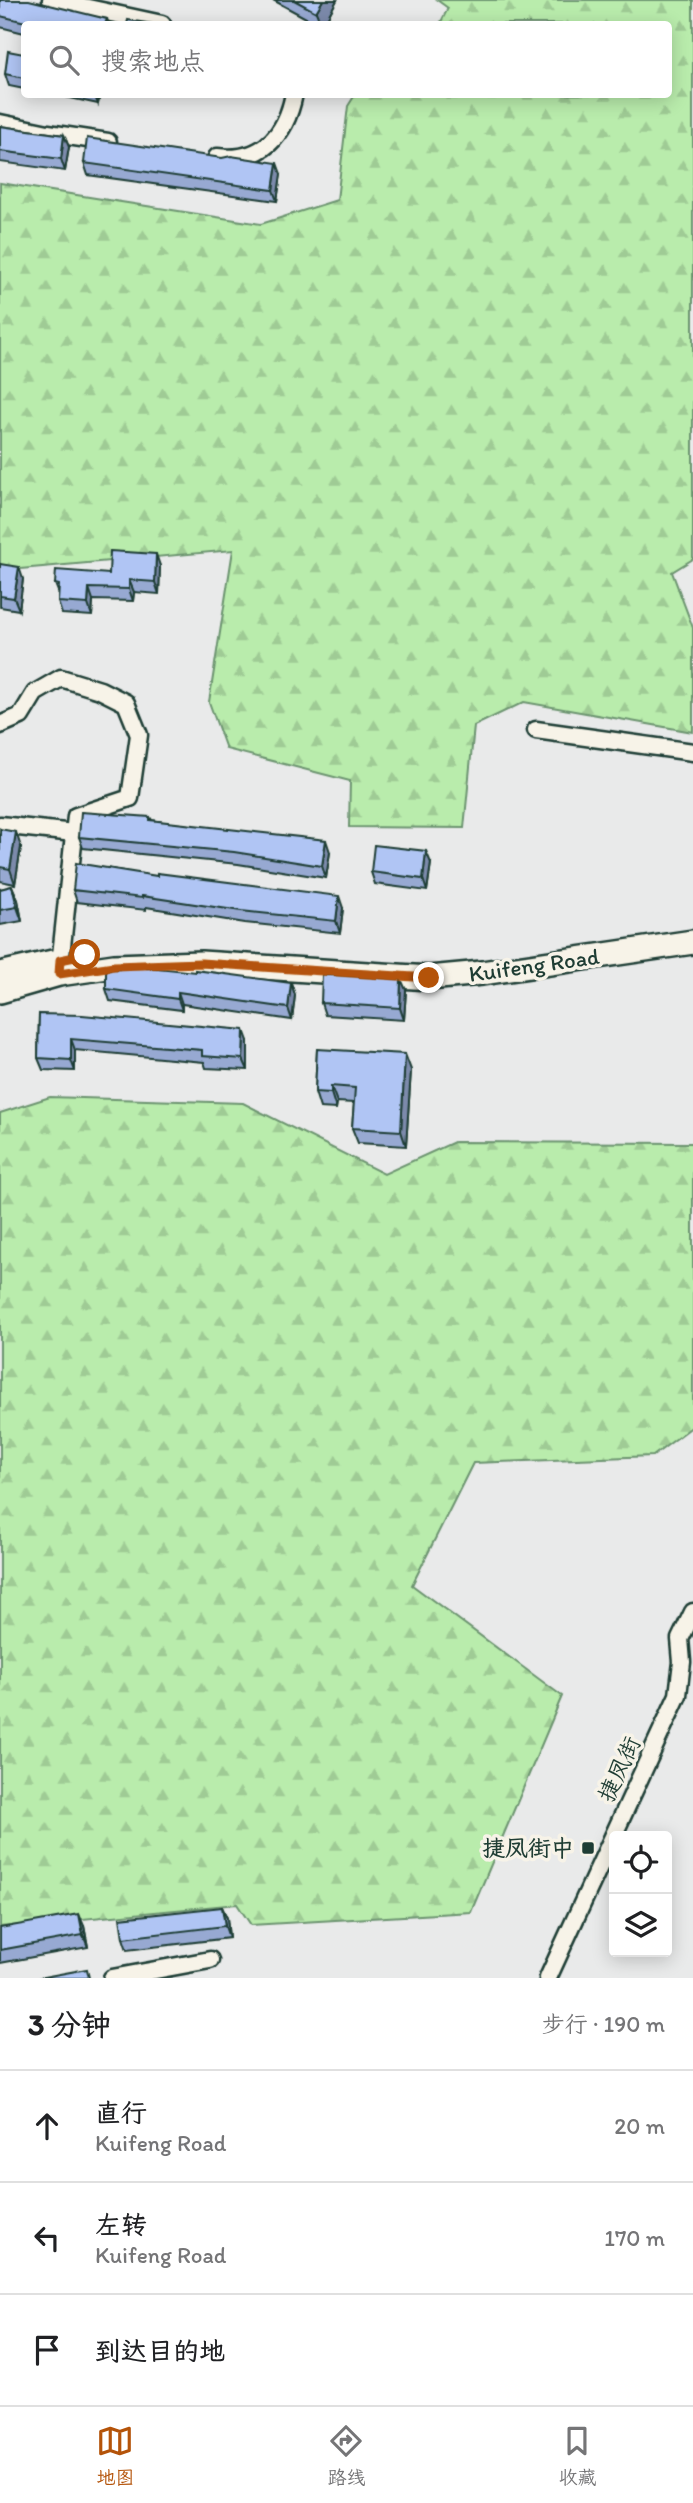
<!DOCTYPE html>
<html lang="zh">
<head>
<meta charset="utf-8">
<style>
  :root { --surface:#fff; --page:#f2f2f2; --text:#202124; --muted:#757577; --line:#e0e0e0; --accent:#b45309 }
  body { margin:0; font-family:Itim,"LXGW WenKai TC",sans-serif; background:var(--page); color:var(--text) }
  .controls { position:absolute; right:21px; bottom:21px; display:grid; overflow:hidden; border-radius:7px; box-shadow:0 4px 18px #0003 }
  .controls button { width:63px; height:63px; display:grid; place-items:center; padding:0; border:0; border-bottom:2px solid var(--line); background:var(--surface); color:var(--text); font:35px sans-serif }
  .stop { position:absolute; width:21px; height:21px; margin:-16px; border:5px solid #b45309; border-radius:50%; background:#fff }
  .stop.end { background:#b45309; border-color:#fff; box-shadow:0 2px 7px #0008 }
  .list { margin:0; padding:0; list-style:none }
  h2 { display:flex; justify-content:space-between; align-items:center; height:91px; margin:0; padding:0 28px; font-size:30px }
  h2 small { font-size:23px; font-weight:400; color:var(--muted) }
  .list li { display:grid; grid-template-columns:46px 1fr auto; gap:21px; align-items:center; box-sizing:border-box; height:112px; padding:0 28px; border-top:2px solid var(--line) }
  .list b { display:block; font-size:26px; white-space:nowrap }
  .list p { margin:0; font-size:23px; white-space:nowrap; color:var(--muted) }
  .list em { font-size:23px; font-style:normal; color:var(--muted) }
  .icon { flex:none; width:38px; height:38px; fill:none; stroke:currentColor; stroke-width:2; stroke-linecap:round; stroke-linejoin:round }
  .map { position:relative; flex:none; width:693px; height:1978px; overflow:hidden }
  .search { position:absolute; background:var(--surface); box-shadow:0 4px 18px #0003; left:21px; right:21px; top:21px; height:77px; display:flex; align-items:center; gap:18px; box-sizing:border-box; padding:0 24px; border-radius:7px; color:var(--muted); font-size:26px }
  .sheet { height:427px; background:var(--surface) }
  nav { display:flex; justify-content:space-around; align-items:center; box-sizing:border-box; height:98px; border-top:2px solid var(--line); background:var(--surface); font-size:19px; color:var(--muted) }
  nav a { display:grid; justify-items:center; gap:4px }
  nav .on { color:var(--accent) }
  .map>svg:first-child { display:block }
  .forest { fill:url(#forest-firs); stroke:#6c9470; stroke-width:2 }
  .lines { fill:none; stroke-linecap:round; stroke-linejoin:round }
  .minor-casing { stroke:#1f3d34; stroke-width:21 }
  .secondary-casing { stroke:#1f3d34; stroke-width:28 }
  .minor { stroke:#f7f3e8; stroke-width:16 }
  .secondary { stroke:#f7f3e8; stroke-width:23 }
  .wall { fill:#97a9d2; stroke:#1f3d34; stroke-width:2 }
  .shaded-wall { fill:#7b8aab; stroke:#1f3d34; stroke-width:2 }
  .building { fill:#b0c5f4; stroke:#1f3d34; stroke-width:2 }
  .route { stroke:#b45309; stroke-width:9 }
  .poi-dot { fill:#1f3d34; stroke:#f7f3e8; stroke-width:2.5 }
  .labels { text-anchor:middle; stroke-width:7; stroke-linejoin:round; paint-order:stroke }
  .street-label { font-size:23px; fill:#1f3d34; stroke:#f7f3e8 }
  .poi-label { font-size:23px; font-weight:bold; fill:#1f3d34; stroke:#f7f3e8; text-anchor:end }
</style>
</head>
<body>
<div class="map">
<svg width="693" height="1978" viewBox="0 0 693 1978">
  <defs>
    <pattern id="forest-firs" width="22" height="20" patternUnits="userSpaceOnUse" patternTransform="scale(1.75)"><rect width="22" height="20" fill="#b9ecac"/><path d="M5 1l3.5 6h-7zM16 11l3.5 6h-7z" fill="#9fcb95"/></pattern>
  </defs>
  <rect width="100%" height="100%" fill="#e9eaea"/>
  <filter id="ink" filterUnits="userSpaceOnUse"><feTurbulence type="fractalNoise" baseFrequency=".0143" numOctaves="2"/><feDisplacementMap in="SourceGraphic" scale="14" xChannelSelector="R" yChannelSelector="G"/><feConvolveMatrix kernelMatrix="1 2 1 2 8 2 1 2 1" color-interpolation-filters="sRGB"/></filter>
  <g filter="url(#ink)">
    <!-- forest -->
    <path class="forest" d="M 437,0 L 693,0 L 693,559 L 672,572 L 693,628 L 693,732 L 524,702 L 474,726 L 464,828 L 349,827 L 350,781 L 226,749 L 209,702 L 233,550 L 20,569 L 0,573 L 0,183 L 261,224 L 337,200 L 348,106 L 355,95 L 668,94 L 668,24 L 440,24 L 448,8 Z
      M 50,1097 L 243,1103 L 384,1174 L 454,1142 L 693,1143 L 693,1426 L 653,1456 L 473,1463 L 412,1585 L 562,1696 L 471,1912 L 251,1925 L 237,1904 L 0,1927 L 0,1113 Z"/>
    <g class="lines">
      <defs>
        <path id="minor" d="M 51,0 L 162,24
          M 0,123 L 48,133 L 108,142
          M 217,157 C 262,163 286,135 294,94
          M 0,725 L 21,716 L 35,693 L 61,678 L 100,690 L 126,703 L 139,735 L 130,798 L 76,816 L 59,974
          M 536,730 L 693,752
          M 0,825 L 74,833
          M 112,1978 L 210,1960
          M 548,1978 L 678,1695 L 682,1662 L 680,1639 L 693,1612"/>
        <path id="secondary" d="M 0,974 L 53,962
          M 0,991 L 59,974 L 114,966 L 201,963 L 429,978 L 482,973 L 693,942"/>
      </defs>
      <!-- minor casing -->
      <use href="#minor" class="minor-casing"/>
      <!-- secondary casing -->
      <use href="#secondary" class="secondary-casing"/>
      <!-- minor -->
      <use href="#minor" class="minor"/>
      <!-- secondary -->
      <use href="#secondary" class="secondary"/>
    </g>
    <!-- wall -->
    <path class="wall" d="M 0,0 L 107,19 L 109,24 L 24,24 L 24,33 L 0,27 Z
      M 273,0 L 337,0 L 324,24 L 317,24 Z
      M 24,54 L 24,89 L 9,86 L 5,74 Z
      M 52,94 L 100,94 L 98,104 Z
      M 0,126 L 64,135 L 69,147 L 65,171 L 0,162 Z
      M 84,163 L 281,174 L 277,201 L 88,175 Z
      M 0,564 L 23,579 L 19,610 L 0,607 Z
      M 160,566 L 159,594 L 134,592 L 133,601 L 93,600 L 92,616 L 62,614 L 58,602 L 59,594 L 55,584 L 109,574 Z
      M 150,817 L 152,820 L 330,852 L 326,878 L 238,864 L 83,848 L 79,837 Z
      M 0,829 L 21,847 L 15,884 L 0,881 Z
      M 431,863 L 427,891 L 375,884 L 371,872 Z
      M 12,886 L 18,900 L 22,921 L 0,925 L 0,889 Z
      M 73,890 L 343,908 L 340,933 L 245,923 L 146,907 L 146,910 L 77,902 Z
      M 291,983 L 295,995 L 292,1020 L 182,1004 L 182,1010 L 110,1001 L 106,989 Z
      M 406,990 L 404,1020 L 325,1015 L 321,1003 Z
      M 39,1014 L 248,1041 L 248,1070 L 206,1068 L 204,1062 L 75,1050 L 75,1071 L 43,1070 L 38,1058 Z
      M 317,1049 L 411,1070 L 406,1146 L 358,1143 L 352,1128 L 354,1103 L 337,1102 L 336,1109 L 320,1108 L 315,1092 Z
      M 222,1907 L 227,1918 L 229,1938 L 127,1950 L 123,1938 Z
      M 84,1926 L 88,1947 L 0,1963 L 0,1928 Z"/>
    <!-- shaded-wall -->
    <path class="shaded-wall" d="M 323,0 L 337,0 L 324,24 L 321,24 L 316,12 Z
      M 94,94 L 100,94 L 98,104 Z
      M 64,135 L 69,147 L 65,171 L 61,159 Z
      M 277,163 L 281,174 L 277,201 L 273,190 Z
      M 156,554 L 160,566 L 159,594 L 155,582 Z
      M 19,567 L 23,579 L 19,610 L 14,598 Z
      M 129,580 L 134,592 L 133,601 L 129,589 Z
      M 89,588 L 93,600 L 92,616 L 88,604 Z
      M 16,832 L 21,847 L 15,884 L 10,869 Z
      M 326,840 L 330,852 L 326,878 L 322,866 Z
      M 426,851 L 431,863 L 427,891 L 423,879 Z
      M 12,886 L 18,900 L 22,921 L 17,907 Z
      M 339,896 L 343,908 L 340,933 L 336,921 Z
      M 401,979 L 406,990 L 404,1020 L 400,1008 Z
      M 291,983 L 295,995 L 292,1020 L 288,1008 Z
      M 178,992 L 182,1004 L 182,1010 L 178,999 Z
      M 244,1030 L 248,1041 L 248,1070 L 243,1059 Z
      M 71,1039 L 75,1050 L 75,1071 L 71,1060 Z
      M 405,1054 L 411,1070 L 406,1146 L 401,1131 Z
      M 331,1086 L 337,1102 L 336,1109 L 331,1093 Z
      M 222,1907 L 227,1918 L 229,1938 L 225,1926 Z
      M 79,1914 L 84,1926 L 88,1947 L 83,1935 Z"/>
    <!-- building -->
    <path class="building" d="M 0,0 L 29,0 L 107,19 L 105,24 L 34,24 L 0,16 Z
      M 294,0 L 323,0 L 316,12 Z
      M 128,20 L 153,24 L 127,24 Z
      M 8,51 L 24,54 L 24,78 L 5,74 Z
      M 0,126 L 64,135 L 61,159 L 0,151 Z
      M 87,138 L 222,158 L 231,156 L 277,163 L 273,190 L 84,163 Z
      M 110,551 L 156,554 L 155,582 L 129,580 L 129,589 L 89,588 L 88,604 L 58,602 L 59,585 L 55,584 L 56,570 L 109,574 Z
      M 0,564 L 19,567 L 14,598 L 0,596 Z
      M 81,812 L 150,817 L 150,820 L 326,840 L 322,866 L 234,852 L 79,837 Z
      M 0,829 L 16,832 L 10,869 L 0,867 Z
      M 374,845 L 426,851 L 423,879 L 371,872 Z
      M 76,863 L 157,876 L 157,873 L 339,896 L 336,921 L 241,911 L 142,896 L 142,898 L 73,890 Z
      M 12,886 L 17,907 L 0,910 L 0,889 Z
      M 148,967 L 195,972 L 195,970 L 291,983 L 288,1008 L 178,992 L 178,999 L 106,989 L 106,969 Z
      M 322,974 L 401,979 L 400,1008 L 321,1003 Z
      M 39,1014 L 82,1015 L 244,1030 L 243,1059 L 202,1056 L 202,1050 L 71,1039 L 71,1060 L 38,1058 Z
      M 317,1049 L 405,1054 L 401,1131 L 352,1128 L 355,1088 L 331,1086 L 331,1093 L 315,1092 Z
      M 222,1907 L 225,1926 L 123,1938 L 120,1918 Z
      M 79,1914 L 83,1935 L 0,1950 L 0,1928 Z
      M 87,1969 L 89,1978 L 38,1978 Z"/>
  </g>
  <g class="lines" filter="url(#ink)">
    <!-- route -->
    <path class="route" d="M 85,955 L 60,960 L 59,974 L 114,966 L 201,963 L 429,978"/>
  </g>
  <!-- markers -->
  <rect class="poi-dot" x="581" y="1841" width="14" height="14" rx="3.5"/>
  <g class="labels">
    <!-- street labels -->
    <g class="street-label">
      <text transform="translate(534 965) rotate(-8)" y="8">Kuifeng Road</text>
      <text transform="translate(619 1769) rotate(-65)" y="8">捷凤街</text>
    </g>
    <!-- poi labels -->
    <g class="poi-label">
      <text x="574" y="1856">捷凤街中</text>
    </g>
  </g>
</svg>
<div class="controls">
<button><svg class="icon" aria-label="locate" viewBox="0 0 24 24"><circle cx="12" cy="12" r="6"/><path d="M12 2v4M12 18v4M2 12h4M18 12h4"/></svg></button>
<button><svg class="icon" aria-label="layers" viewBox="0 0 24 24"><path d="M12 4l9 5-9 5-9-5zM3 14l9 5 9-5"/></svg></button>
</div>
<div class="stop" style="left:85px;top:955px"></div>
<div class="stop end" style="left:429px;top:978px"></div>
<div class="search"><svg class="icon" aria-label="search" viewBox="0 0 24 24"><circle cx="10" cy="10" r="6"/><path d="M15 15l6 6"/></svg>搜索地点</div>
</div>
<section class="sheet">
<h2>3 分钟<small>步行 · 190 m</small></h2>
<ul class="list">
<li><svg class="icon" aria-label="ahead" viewBox="0 0 24 24"><path d="M12 20V5M6 11l6-6 6 6"/></svg><div><b>直行</b><p>Kuifeng Road</p></div><em>20 m</em></li>
<li><svg class="icon" aria-label="left" viewBox="0 0 24 24"><path d="M17 20v-9H6M10 6l-5 5 5 5"/></svg><div><b>左转</b><p>Kuifeng Road</p></div><em>170 m</em></li>
<li><svg class="icon" aria-label="arrive" viewBox="0 0 24 24"><path d="M6 21V4h12l-3 4 3 4H6"/></svg><div><b>到达目的地</b></div></li>
</ul>
</section>
<nav>
<a class="on"><svg class="icon" aria-label="map" viewBox="0 0 24 24"><path d="M3 6l6-2 6 2 6-2v14l-6 2-6-2-6 2zM9 4v14M15 6v14"/></svg>地图</a>
<a><svg class="icon" aria-label="directions" viewBox="0 0 24 24"><path d="M12 3l9 9-9 9-9-9zM9 14v-3h6M13 9l2 2-2 2"/></svg>路线</a>
<a><svg class="icon" aria-label="saved" viewBox="0 0 24 24"><path d="M7 4h10v16l-5-4-5 4z"/></svg>收藏</a>
</nav>
</body>
</html>
